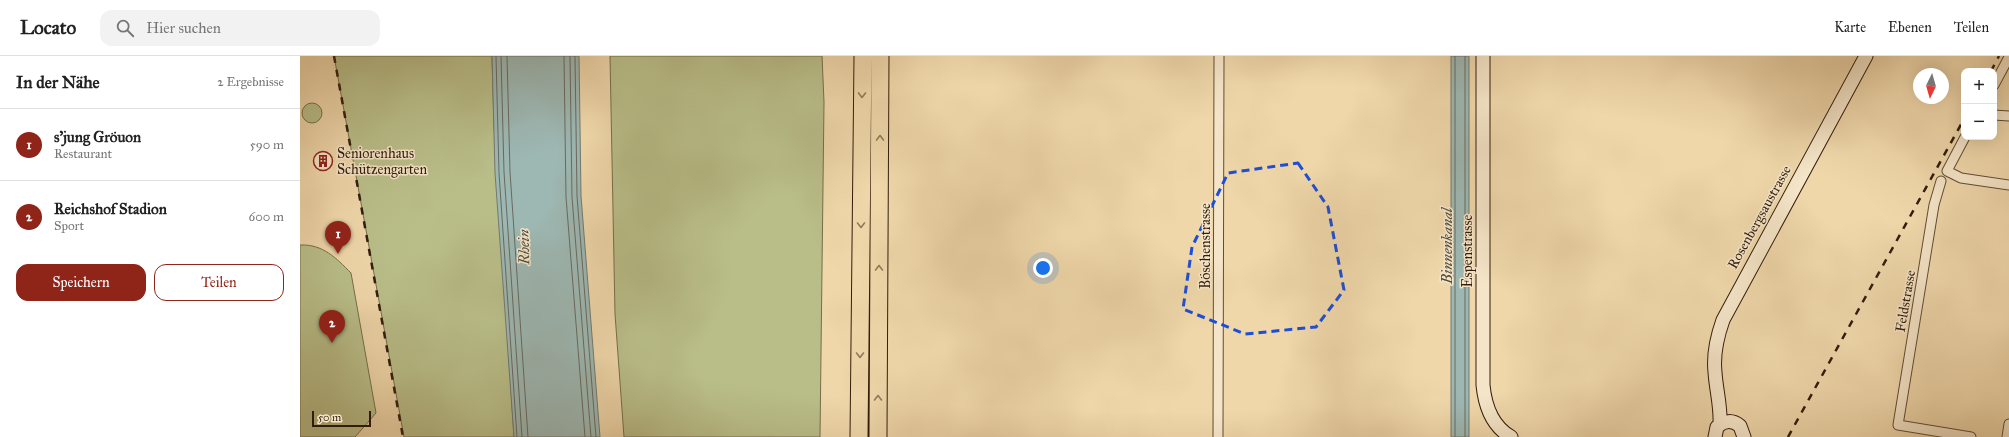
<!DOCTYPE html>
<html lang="de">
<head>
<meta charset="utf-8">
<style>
  :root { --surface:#fff; --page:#f2f2f2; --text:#222; --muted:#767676; --line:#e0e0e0; --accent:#8f2418 }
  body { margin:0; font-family:"IM FELL Great Primer",serif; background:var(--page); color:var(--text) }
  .controls { position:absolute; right:12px; top:12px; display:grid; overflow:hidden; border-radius:8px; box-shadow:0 4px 16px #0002 }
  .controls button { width:36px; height:36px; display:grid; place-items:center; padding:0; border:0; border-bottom:1px solid var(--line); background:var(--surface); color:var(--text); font:20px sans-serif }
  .compass { position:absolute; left:1613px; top:12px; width:36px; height:36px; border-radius:50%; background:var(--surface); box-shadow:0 4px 16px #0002; rotate:185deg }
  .scale { position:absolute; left:12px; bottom:10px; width:59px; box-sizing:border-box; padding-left:4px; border:2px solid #321d0c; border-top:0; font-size:11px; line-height:14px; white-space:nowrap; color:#321d0c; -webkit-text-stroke:3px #f5e5c8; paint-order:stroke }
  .you { position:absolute; left:743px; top:212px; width:14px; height:14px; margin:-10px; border:3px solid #fff; border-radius:50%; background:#1a73e8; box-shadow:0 0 0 6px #1a73e833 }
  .badge { display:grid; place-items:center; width:26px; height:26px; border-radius:50%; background:var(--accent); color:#fff; font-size:13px; font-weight:700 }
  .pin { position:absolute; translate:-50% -33px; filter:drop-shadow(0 1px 2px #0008) }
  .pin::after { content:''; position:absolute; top:21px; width:14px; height:12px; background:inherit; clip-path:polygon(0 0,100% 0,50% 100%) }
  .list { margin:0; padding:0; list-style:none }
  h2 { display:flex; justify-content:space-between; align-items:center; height:52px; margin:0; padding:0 16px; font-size:17px }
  h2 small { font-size:13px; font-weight:400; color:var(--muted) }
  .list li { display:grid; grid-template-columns:26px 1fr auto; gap:12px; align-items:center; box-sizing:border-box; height:72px; padding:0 16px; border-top:1px solid var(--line) }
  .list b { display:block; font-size:15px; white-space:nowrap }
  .list p { margin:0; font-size:13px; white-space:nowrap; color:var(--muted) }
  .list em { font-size:13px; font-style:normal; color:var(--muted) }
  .actions { display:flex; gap:8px; padding:12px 16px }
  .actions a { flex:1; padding:9px 0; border:1px solid var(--accent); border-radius:12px; text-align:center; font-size:14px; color:var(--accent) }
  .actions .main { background:var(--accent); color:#fff }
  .icon { flex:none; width:22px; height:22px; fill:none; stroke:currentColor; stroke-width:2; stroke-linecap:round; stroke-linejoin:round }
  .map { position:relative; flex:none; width:1709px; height:381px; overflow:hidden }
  header { display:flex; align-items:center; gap:24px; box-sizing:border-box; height:56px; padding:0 20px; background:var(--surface); border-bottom:1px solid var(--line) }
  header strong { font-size:19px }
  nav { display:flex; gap:22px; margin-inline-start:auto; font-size:14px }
  .search { width:280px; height:36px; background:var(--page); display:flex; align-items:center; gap:10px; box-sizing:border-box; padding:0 14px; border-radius:12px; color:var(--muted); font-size:15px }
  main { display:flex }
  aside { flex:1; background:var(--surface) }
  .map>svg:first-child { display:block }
  .green { fill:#b9be89; stroke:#766e4a }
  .water { fill:#9db7b2; stroke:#727970 }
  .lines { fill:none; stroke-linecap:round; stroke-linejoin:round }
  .shore { stroke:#686a5f; stroke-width:1 }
  .street-casing { stroke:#614c34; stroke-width:11 }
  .secondary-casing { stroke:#321d0c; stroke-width:15 }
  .highway-casing { stroke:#321d0c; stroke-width:19 }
  .street { stroke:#f5e5c8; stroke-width:9 }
  .secondary { stroke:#f5e5c8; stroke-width:13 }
  .highway { stroke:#efd7aa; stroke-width:17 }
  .rail { stroke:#321d0c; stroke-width:2.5; stroke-dasharray:7 7; stroke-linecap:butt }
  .oneway { stroke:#907a5b }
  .marked { fill:none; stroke:#1d4ed8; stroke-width:3; stroke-dasharray:8 5; stroke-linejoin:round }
  .labels { text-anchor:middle; stroke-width:3; stroke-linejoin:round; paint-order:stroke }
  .poi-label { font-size:14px; fill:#321d0c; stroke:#f5e5c8; text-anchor:start }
  .street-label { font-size:14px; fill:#321d0c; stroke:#f5e5c8 }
  .water-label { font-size:15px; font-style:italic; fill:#524b3e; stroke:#f5e5c8 }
</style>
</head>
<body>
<header>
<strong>Locato</strong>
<div class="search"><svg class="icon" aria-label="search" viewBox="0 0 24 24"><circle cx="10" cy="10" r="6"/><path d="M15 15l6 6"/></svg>Hier suchen</div>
<nav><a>Karte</a><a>Ebenen</a><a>Teilen</a></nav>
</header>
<main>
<aside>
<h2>In der Nähe<small>2 Ergebnisse</small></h2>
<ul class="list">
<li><span class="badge">1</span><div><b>s'jung Gröuon</b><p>Restaurant</p></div><em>590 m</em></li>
<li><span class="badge">2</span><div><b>Reichshof Stadion</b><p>Sport</p></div><em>600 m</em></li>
</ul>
<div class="actions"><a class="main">Speichern</a><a>Teilen</a></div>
</aside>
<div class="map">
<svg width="1709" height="381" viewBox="0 0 1709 381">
  <rect width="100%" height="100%" fill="#efd7aa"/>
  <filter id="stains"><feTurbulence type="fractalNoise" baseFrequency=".005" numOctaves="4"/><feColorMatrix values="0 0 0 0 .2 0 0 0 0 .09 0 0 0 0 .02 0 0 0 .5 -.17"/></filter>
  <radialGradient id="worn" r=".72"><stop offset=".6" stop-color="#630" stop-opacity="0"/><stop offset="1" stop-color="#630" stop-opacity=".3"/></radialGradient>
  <!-- green -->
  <path class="green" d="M 34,0 L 192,0 L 194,70 L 214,381 L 104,381 Z
    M 310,0 L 522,0 L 524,46 L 520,381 L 324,381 L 315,258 Z
    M2 57a10 10 0 1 1 20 0a10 10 0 1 1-20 0Z
    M 0,189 C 23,188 36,202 51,217 L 76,357 L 55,381 L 0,381 Z"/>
  <!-- water -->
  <path class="water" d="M 192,0 L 279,0 L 281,140 L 300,381 L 214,381 L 195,117 Z
    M 1151,0 L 1169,0 L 1169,381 L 1151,381 Z"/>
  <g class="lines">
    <!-- shore -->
    <path class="shore" d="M 196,0 L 199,117 L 217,381
      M 201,0 L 204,116 L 222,381
      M 207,0 L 210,116 L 228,381
      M 264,0 L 266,141 L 285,381
      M 270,0 L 272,141 L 291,381
      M 275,0 L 277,140 L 296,381
      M 1165,0 L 1165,381
      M 1155,381 L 1155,0"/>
    <defs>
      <path id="street" d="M 1694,29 L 1709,1
        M 1694,59 L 1709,60
        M 1665,81 L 1647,115 L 1661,122 L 1709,129
        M 1641,125 L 1634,149 L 1598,369 L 1671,381
        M 918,381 L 919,0
        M 1707,381 L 1709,368"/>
      <path id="secondary" d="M 1183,0 L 1183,329 C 1185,350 1192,370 1211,381
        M 1420,369 C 1421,349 1416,334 1415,316 C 1413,298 1417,281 1423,264 L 1566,0
        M 1415,381 L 1417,371 C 1424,364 1433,364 1440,370 L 1444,381"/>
      <path id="highway" d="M 559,381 L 563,0
        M 578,381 L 580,0"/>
    </defs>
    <!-- street casing -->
    <use href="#street" class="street-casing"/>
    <!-- secondary casing -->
    <use href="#secondary" class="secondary-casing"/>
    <!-- highway casing -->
    <use href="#highway" class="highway-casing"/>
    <!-- street -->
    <use href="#street" class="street"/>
    <!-- secondary -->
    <use href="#secondary" class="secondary"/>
    <!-- highway -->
    <use href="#highway" class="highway"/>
    <!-- rail -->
    <path class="rail" d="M 34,0 L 103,381
      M 1691,15 L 1699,0
      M 1488,381 L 1664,63"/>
  </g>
  <!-- one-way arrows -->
  <defs><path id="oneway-chevron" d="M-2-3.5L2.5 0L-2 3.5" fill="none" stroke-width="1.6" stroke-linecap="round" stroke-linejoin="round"/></defs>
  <g class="oneway">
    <use href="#oneway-chevron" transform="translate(562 39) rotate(91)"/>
    <use href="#oneway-chevron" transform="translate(580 82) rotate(-90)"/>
    <use href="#oneway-chevron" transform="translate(561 169) rotate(90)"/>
    <use href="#oneway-chevron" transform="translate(579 212) rotate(-90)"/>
    <use href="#oneway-chevron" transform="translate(560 299) rotate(90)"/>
    <use href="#oneway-chevron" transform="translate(578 342) rotate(-90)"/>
  </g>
  <!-- marked area -->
  <path class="marked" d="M 998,107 L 1028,151 L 1044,234 L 1016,271 L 945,278 L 883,253 L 892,191 L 928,117 Z"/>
  <!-- icons -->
  <defs>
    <symbol id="building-ring" viewBox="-11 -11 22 22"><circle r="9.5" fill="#f5e5c8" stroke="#8f2418" stroke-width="1.5"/><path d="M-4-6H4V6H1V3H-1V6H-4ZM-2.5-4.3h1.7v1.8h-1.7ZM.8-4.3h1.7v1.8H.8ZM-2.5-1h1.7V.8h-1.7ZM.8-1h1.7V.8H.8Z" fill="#8f2418"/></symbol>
  </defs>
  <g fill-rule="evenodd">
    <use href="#building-ring" x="12" y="94" width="22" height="22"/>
  </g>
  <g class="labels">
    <!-- poi labels -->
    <g class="poi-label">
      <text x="37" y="102">Seniorenhaus<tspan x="37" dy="16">Schützengarten</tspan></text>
    </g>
    <!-- street labels -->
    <g class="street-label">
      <text transform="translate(1459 161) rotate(-61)" y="5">Rosenbergsaustrasse</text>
      <text transform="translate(905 190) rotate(-90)" y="5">Böschenstrasse</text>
      <text transform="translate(1167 195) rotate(-90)" y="5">Espenstrasse</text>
      <text transform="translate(1605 245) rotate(-80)" y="5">Feldstrasse</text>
    </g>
    <!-- water labels -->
    <g class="water-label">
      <text transform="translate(1147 190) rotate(-90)" y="5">Binnenkanal</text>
      <text transform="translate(224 191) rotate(-91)" y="5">Rhein</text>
    </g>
  </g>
  <rect width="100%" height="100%" filter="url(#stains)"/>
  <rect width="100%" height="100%" fill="url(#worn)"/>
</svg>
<div class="controls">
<button>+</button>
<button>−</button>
</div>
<svg class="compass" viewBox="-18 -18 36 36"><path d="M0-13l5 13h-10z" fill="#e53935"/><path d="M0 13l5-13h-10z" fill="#767676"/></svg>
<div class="scale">50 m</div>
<div class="you"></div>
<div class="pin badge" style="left:38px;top:198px">1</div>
<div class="pin badge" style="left:32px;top:287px">2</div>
</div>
</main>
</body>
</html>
